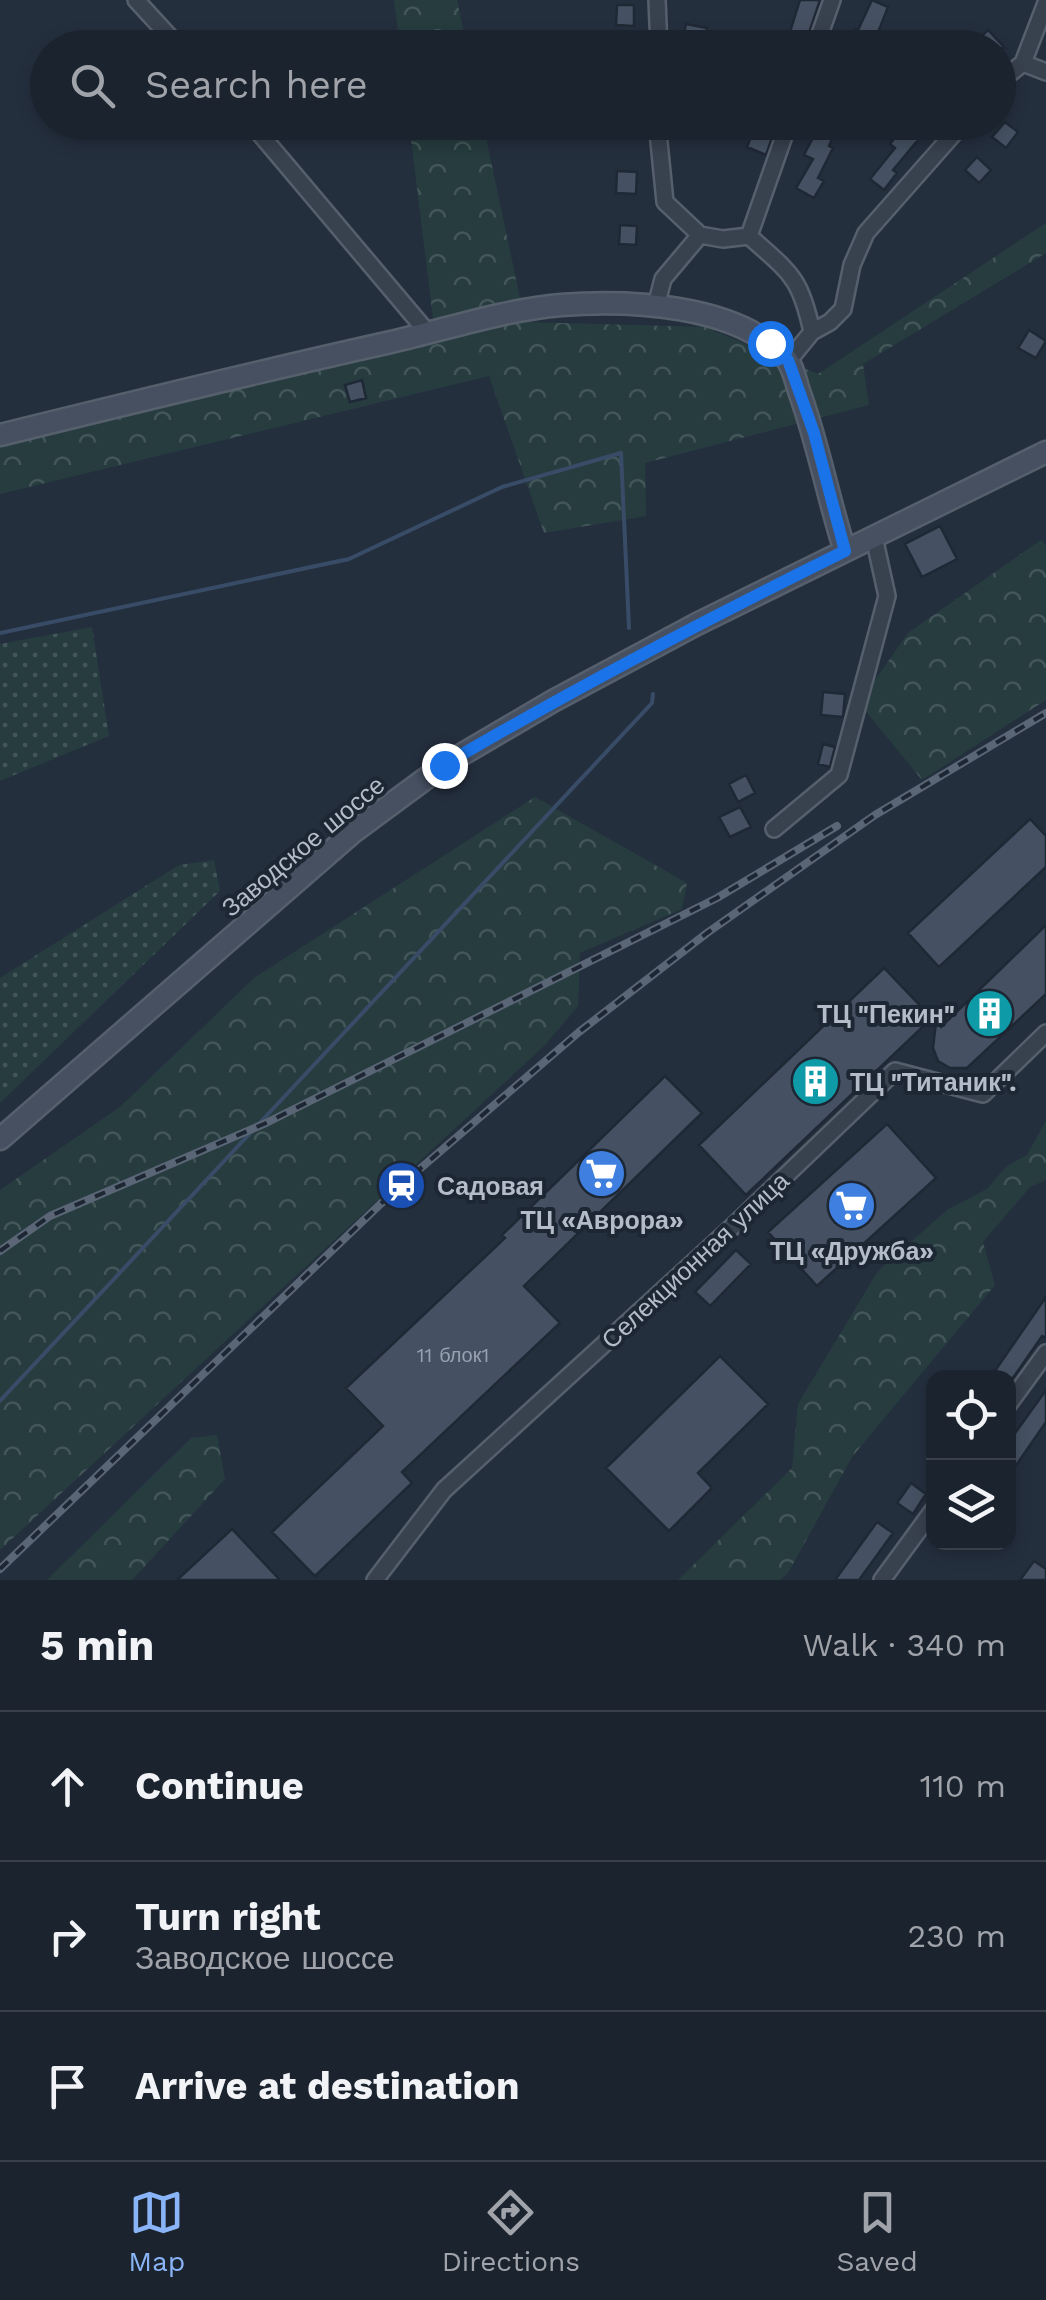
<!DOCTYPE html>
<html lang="en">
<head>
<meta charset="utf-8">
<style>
  :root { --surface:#1b232e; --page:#282f3a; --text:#f1f3f6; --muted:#a0a4aa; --line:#39404a; --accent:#8ab4f8 }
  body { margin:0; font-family:"Work Sans",sans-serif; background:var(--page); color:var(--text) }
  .controls { position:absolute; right:30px; bottom:30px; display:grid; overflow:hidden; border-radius:20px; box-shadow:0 5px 15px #0003 }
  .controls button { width:90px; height:90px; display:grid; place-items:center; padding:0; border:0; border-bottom:2px solid var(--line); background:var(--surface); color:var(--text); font:50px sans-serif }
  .stop { position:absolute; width:30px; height:30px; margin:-22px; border:8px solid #1a73e8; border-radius:50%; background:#fff }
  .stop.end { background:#1a73e8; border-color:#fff; box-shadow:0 2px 10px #0008 }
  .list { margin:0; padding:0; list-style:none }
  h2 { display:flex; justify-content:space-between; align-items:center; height:130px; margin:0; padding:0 40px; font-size:42px }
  h2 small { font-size:32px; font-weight:400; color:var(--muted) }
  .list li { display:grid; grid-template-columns:65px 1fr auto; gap:30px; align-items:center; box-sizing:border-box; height:150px; padding:0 40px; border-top:2px solid var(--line) }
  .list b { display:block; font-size:38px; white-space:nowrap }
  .list p { margin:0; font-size:32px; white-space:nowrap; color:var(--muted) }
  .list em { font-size:32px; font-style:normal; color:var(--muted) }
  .icon { flex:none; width:55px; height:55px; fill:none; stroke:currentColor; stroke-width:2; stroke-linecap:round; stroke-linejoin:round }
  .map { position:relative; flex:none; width:1046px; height:1580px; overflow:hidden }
  .search { position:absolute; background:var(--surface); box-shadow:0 5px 15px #0003; left:30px; right:30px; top:30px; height:110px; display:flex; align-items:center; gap:25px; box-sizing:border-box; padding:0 35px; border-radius:55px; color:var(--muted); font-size:38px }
  .sheet { height:580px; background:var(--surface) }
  nav { display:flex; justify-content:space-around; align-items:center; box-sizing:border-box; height:140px; border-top:2px solid var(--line); background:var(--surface); font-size:28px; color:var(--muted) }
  nav a { display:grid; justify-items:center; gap:5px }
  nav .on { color:var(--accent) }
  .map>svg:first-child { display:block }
  .grass { fill:url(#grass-dots) }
  .forest { fill:url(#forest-crowns) }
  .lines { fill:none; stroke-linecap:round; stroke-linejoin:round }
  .stream { stroke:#394c67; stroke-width:4 }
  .building { fill:#455162; stroke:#1f2835; stroke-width:2.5 }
  .street-casing { stroke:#565f6c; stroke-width:20 }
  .secondary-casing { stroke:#565f6c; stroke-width:25 }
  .street { stroke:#38414e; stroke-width:15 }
  .secondary { stroke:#465061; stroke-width:20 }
  .rail-casing { stroke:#5a6575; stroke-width:8 }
  .rail { stroke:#1d2633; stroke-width:4; stroke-dasharray:11; stroke-linecap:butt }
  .route { stroke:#1a73e8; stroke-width:12 }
  .labels { text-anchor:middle; stroke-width:8; stroke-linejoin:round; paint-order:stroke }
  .number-label { font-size:20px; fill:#98a1af }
  .street-label { font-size:25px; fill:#b4bcc9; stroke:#1d2633 }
  .poi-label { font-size:25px; font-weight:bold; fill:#b4bcc9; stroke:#1d2633; text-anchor:start }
</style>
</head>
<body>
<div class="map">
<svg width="1046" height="1580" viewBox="0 0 1046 1580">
  <defs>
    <pattern id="grass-dots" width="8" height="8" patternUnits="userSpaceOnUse" patternTransform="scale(2.5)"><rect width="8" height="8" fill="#263c3f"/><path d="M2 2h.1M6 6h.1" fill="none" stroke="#435659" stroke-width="1.8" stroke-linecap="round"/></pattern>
    <pattern id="forest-crowns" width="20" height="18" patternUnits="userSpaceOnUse" patternTransform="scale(2.5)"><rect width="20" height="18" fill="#263c3f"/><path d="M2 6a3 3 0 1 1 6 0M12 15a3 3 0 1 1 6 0" fill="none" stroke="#435659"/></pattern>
  </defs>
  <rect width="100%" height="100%" fill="#242f3e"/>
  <!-- grass -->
  <path class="grass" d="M 92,627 L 109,736 L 0,781 L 0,644 Z
    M 214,860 L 220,891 L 0,1103 L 0,978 L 179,865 Z"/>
  <!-- forest -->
  <path class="forest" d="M 394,0 L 457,0 L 467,47 L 400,47 Z
    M 409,123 L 483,123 L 525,322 L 705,327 L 818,374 L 1046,223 L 1046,253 L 863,364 L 869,405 L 645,463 L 646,516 L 544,533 L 489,376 L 0,494 L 0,430 L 435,334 Z
    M 1041,540 L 1046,546 L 1046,700 L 922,780 L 859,703 L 908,633 Z
    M 535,797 L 687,883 L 682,909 L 580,953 L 578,1006 L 545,1045 L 0,1550 L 0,1190 L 120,1107 L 254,978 Z
    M 1046,1121 L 1046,1180 L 1030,1187 L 983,1242 L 995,1285 L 852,1457 L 788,1573 L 780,1580 L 678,1580 L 792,1468 L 798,1404 L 878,1271 L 947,1210 L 987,1189 L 1007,1166 L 1027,1155 Z
    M 217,1435 L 225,1479 L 132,1580 L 47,1580 L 191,1438 Z"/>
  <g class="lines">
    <!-- stream -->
    <path class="stream" d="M 0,633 L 349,559 L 502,487 L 621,453 L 629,628
      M 0,1401 L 652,703 L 653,694"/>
  </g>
  <!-- building -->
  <path class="building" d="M 800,0 L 820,0 L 804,48 L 785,48 Z
    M 872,0 L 888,7 L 872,48 L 850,48 L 855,29 L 858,30 Z
    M 617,5 L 634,5 L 634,26 L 616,25 Z
    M 686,24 L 707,28 L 704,47 L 682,44 Z
    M 988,30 L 1005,48 L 969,48 Z
    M 689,122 L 709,122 L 706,136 L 687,132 Z
    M 821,122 L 840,122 L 829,146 L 833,148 L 818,178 L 824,181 L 814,198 L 796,188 L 813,159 L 804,155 Z
    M 1005,122 L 1018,132 L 1006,148 L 992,137 Z
    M 755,127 L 773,135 L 766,155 L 747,147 Z
    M 902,128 L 918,140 L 893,170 L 897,173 L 884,190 L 870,179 L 895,148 L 890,144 Z
    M 977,157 L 991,170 L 979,183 L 965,170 Z
    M 617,171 L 637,172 L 636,194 L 616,193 Z
    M 620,225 L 637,226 L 636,245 L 619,244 Z
    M 1029,330 L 1046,341 L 1036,358 L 1018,348 Z
    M 362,380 L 366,398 L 350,402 L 345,385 Z
    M 940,526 L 957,559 L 922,577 L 905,544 Z
    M 823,692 L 845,694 L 843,717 L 821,715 Z
    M 823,744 L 835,747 L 830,767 L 818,764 Z
    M 746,775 L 755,793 L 738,802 L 729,784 Z
    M 740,807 L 751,827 L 730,837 L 719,817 Z
    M 1030,819 L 1046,836 L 1046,867 L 939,967 L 908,933 Z
    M 1046,925 L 1046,994 L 967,1068 L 950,1068 L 938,1061 L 933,1048 L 936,1022 L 941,1027 Z
    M 884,968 L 932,1018 L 746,1195 L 699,1145 Z
    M 665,1076 L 702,1113 L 524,1286 L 560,1323 L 402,1472 L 412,1483 L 315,1576 L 272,1532 L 383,1426 L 346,1388 L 505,1238 L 502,1235 Z
    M 887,1124 L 936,1178 L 817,1286 L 768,1232 Z
    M 736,1250 L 751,1264 L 710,1306 L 695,1292 Z
    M 1046,1297 L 1046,1338 L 1042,1336 L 1013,1378 L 990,1378 Z
    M 720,1356 L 768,1404 L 698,1473 L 712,1488 L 669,1531 L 606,1468 Z
    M 1046,1390 L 1046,1422 L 1008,1477 L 1008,1443 Z
    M 911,1483 L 926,1494 L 913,1514 L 897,1503 Z
    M 877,1522 L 893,1533 L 875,1558 L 859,1580 L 835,1580 Z
    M 232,1529 L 280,1580 L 177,1580 Z
    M 1034,1561 L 1046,1569 L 1046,1580 L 1020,1580 Z"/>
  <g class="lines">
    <defs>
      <path id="street" d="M 136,0 L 180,48
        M 657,0 L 659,48
        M 815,48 L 832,0
        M 1023,63 L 1046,3
        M 1023,63 L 1046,72
        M 998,83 L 1023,63
        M 250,122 L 428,333
        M 700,235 L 723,239 L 749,236 L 789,122
        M 749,236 C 790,273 800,276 812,332
        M 656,306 L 663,279 L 700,235 L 665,202 L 657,122
        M 789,360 L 812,332 L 830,322 L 843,309 L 852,265 L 866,233 L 964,122
        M 774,829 L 839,775 L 887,596 L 874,537
        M 1008,1405 L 1046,1353
        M 375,1580 L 444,1490 L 730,1229 L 895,1071 L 983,1094 L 1046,1033
        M 882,1580 L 934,1509"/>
      <path id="secondary" d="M 0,435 C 130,403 260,371 391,342 C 448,329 503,310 561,305 C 629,300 734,304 784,356 C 793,365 795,379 799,391 C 818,443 828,498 845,551
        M 0,1139 L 352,833 L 444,765 L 553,701 L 697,624 L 1046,452"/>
    </defs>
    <!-- street casing -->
    <use href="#street" class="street-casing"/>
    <!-- secondary casing -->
    <use href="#secondary" class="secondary-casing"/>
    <!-- street -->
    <use href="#street" class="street"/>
    <!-- secondary -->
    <use href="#secondary" class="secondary"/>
    <defs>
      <path id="rail" d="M 0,1251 L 50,1216 L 266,1123 L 717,898 L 837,826
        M 0,1569 L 393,1192 L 579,1032 L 707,933 L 875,815 L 1046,713"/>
    </defs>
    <!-- rail casing -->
    <use href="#rail" class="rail-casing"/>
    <!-- rail -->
    <use href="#rail" class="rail"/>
  </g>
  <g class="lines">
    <!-- route -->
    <path class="route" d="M 444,765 C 575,688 709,618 845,551 L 814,433 L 788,360 L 770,343"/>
  </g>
  <!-- icons -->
  <defs>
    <symbol id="building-disc" viewBox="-11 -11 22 22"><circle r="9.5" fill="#0f9aa8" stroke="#1d2633"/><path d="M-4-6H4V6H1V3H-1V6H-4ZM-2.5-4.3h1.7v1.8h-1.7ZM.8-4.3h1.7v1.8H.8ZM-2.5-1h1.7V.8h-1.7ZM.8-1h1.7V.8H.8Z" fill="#fff"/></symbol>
    <symbol id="supermarket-disc" viewBox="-11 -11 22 22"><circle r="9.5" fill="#3f7fe0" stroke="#1d2633"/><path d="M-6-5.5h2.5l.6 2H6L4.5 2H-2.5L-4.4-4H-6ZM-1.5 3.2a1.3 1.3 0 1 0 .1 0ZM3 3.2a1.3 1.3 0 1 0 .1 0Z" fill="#fff"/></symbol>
    <symbol id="station-disc" viewBox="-11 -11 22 22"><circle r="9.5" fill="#1a4fb4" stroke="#1d2633"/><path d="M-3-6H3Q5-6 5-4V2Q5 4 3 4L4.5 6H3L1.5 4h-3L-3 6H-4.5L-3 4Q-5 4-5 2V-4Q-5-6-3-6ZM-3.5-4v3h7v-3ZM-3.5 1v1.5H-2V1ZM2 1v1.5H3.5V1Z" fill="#fff"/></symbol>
  </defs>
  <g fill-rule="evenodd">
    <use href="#building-disc" x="962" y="986" width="55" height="55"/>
    <use href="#building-disc" x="788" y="1054" width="55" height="55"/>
    <use href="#supermarket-disc" x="574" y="1146" width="55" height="55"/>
    <use href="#station-disc" x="374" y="1158" width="55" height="55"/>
    <use href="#supermarket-disc" x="824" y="1178" width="55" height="55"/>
  </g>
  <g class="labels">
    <!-- number labels -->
    <g class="number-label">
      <text x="453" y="1362">11 блок1</text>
    </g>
    <!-- street labels -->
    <g class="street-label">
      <text transform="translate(303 846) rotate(-40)" y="9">Заводское шоссе</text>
      <text transform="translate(695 1260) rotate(-43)" y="9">Селекционная улица</text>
    </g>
    <!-- poi labels -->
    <g class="poi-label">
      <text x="955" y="1023" text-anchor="end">ТЦ "Пекин"</text>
      <text x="850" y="1091">ТЦ "Титаник".</text>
      <text x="437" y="1195">Садовая</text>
      <text x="602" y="1229" text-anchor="middle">ТЦ «Аврора»</text>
      <text x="852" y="1260" text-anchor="middle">ТЦ «Дружба»</text>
    </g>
  </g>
</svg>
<div class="controls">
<button><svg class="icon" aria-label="locate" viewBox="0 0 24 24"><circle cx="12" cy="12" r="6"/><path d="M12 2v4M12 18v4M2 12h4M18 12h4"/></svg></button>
<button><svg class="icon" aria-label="layers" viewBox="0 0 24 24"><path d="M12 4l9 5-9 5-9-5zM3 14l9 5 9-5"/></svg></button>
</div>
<div class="stop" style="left:770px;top:343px"></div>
<div class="stop end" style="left:444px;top:765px"></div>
<div class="search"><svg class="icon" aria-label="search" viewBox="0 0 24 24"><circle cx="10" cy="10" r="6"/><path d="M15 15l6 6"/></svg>Search here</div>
</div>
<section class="sheet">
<h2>5 min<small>Walk · 340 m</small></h2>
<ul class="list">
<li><svg class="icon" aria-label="ahead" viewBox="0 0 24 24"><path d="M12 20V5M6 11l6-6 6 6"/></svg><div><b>Continue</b></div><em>110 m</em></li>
<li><svg class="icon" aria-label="right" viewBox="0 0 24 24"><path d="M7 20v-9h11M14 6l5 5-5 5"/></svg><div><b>Turn right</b><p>Заводское шоссе</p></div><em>230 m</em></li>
<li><svg class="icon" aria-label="arrive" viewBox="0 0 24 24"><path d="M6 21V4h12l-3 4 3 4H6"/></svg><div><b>Arrive at destination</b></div></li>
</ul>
</section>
<nav>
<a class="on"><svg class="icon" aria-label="map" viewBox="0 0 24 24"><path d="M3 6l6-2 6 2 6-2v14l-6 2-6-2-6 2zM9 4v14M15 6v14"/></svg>Map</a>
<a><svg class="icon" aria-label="directions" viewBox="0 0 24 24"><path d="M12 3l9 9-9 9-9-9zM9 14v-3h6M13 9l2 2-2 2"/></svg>Directions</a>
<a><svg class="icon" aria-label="saved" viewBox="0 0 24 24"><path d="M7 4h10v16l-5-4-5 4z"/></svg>Saved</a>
</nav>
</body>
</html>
